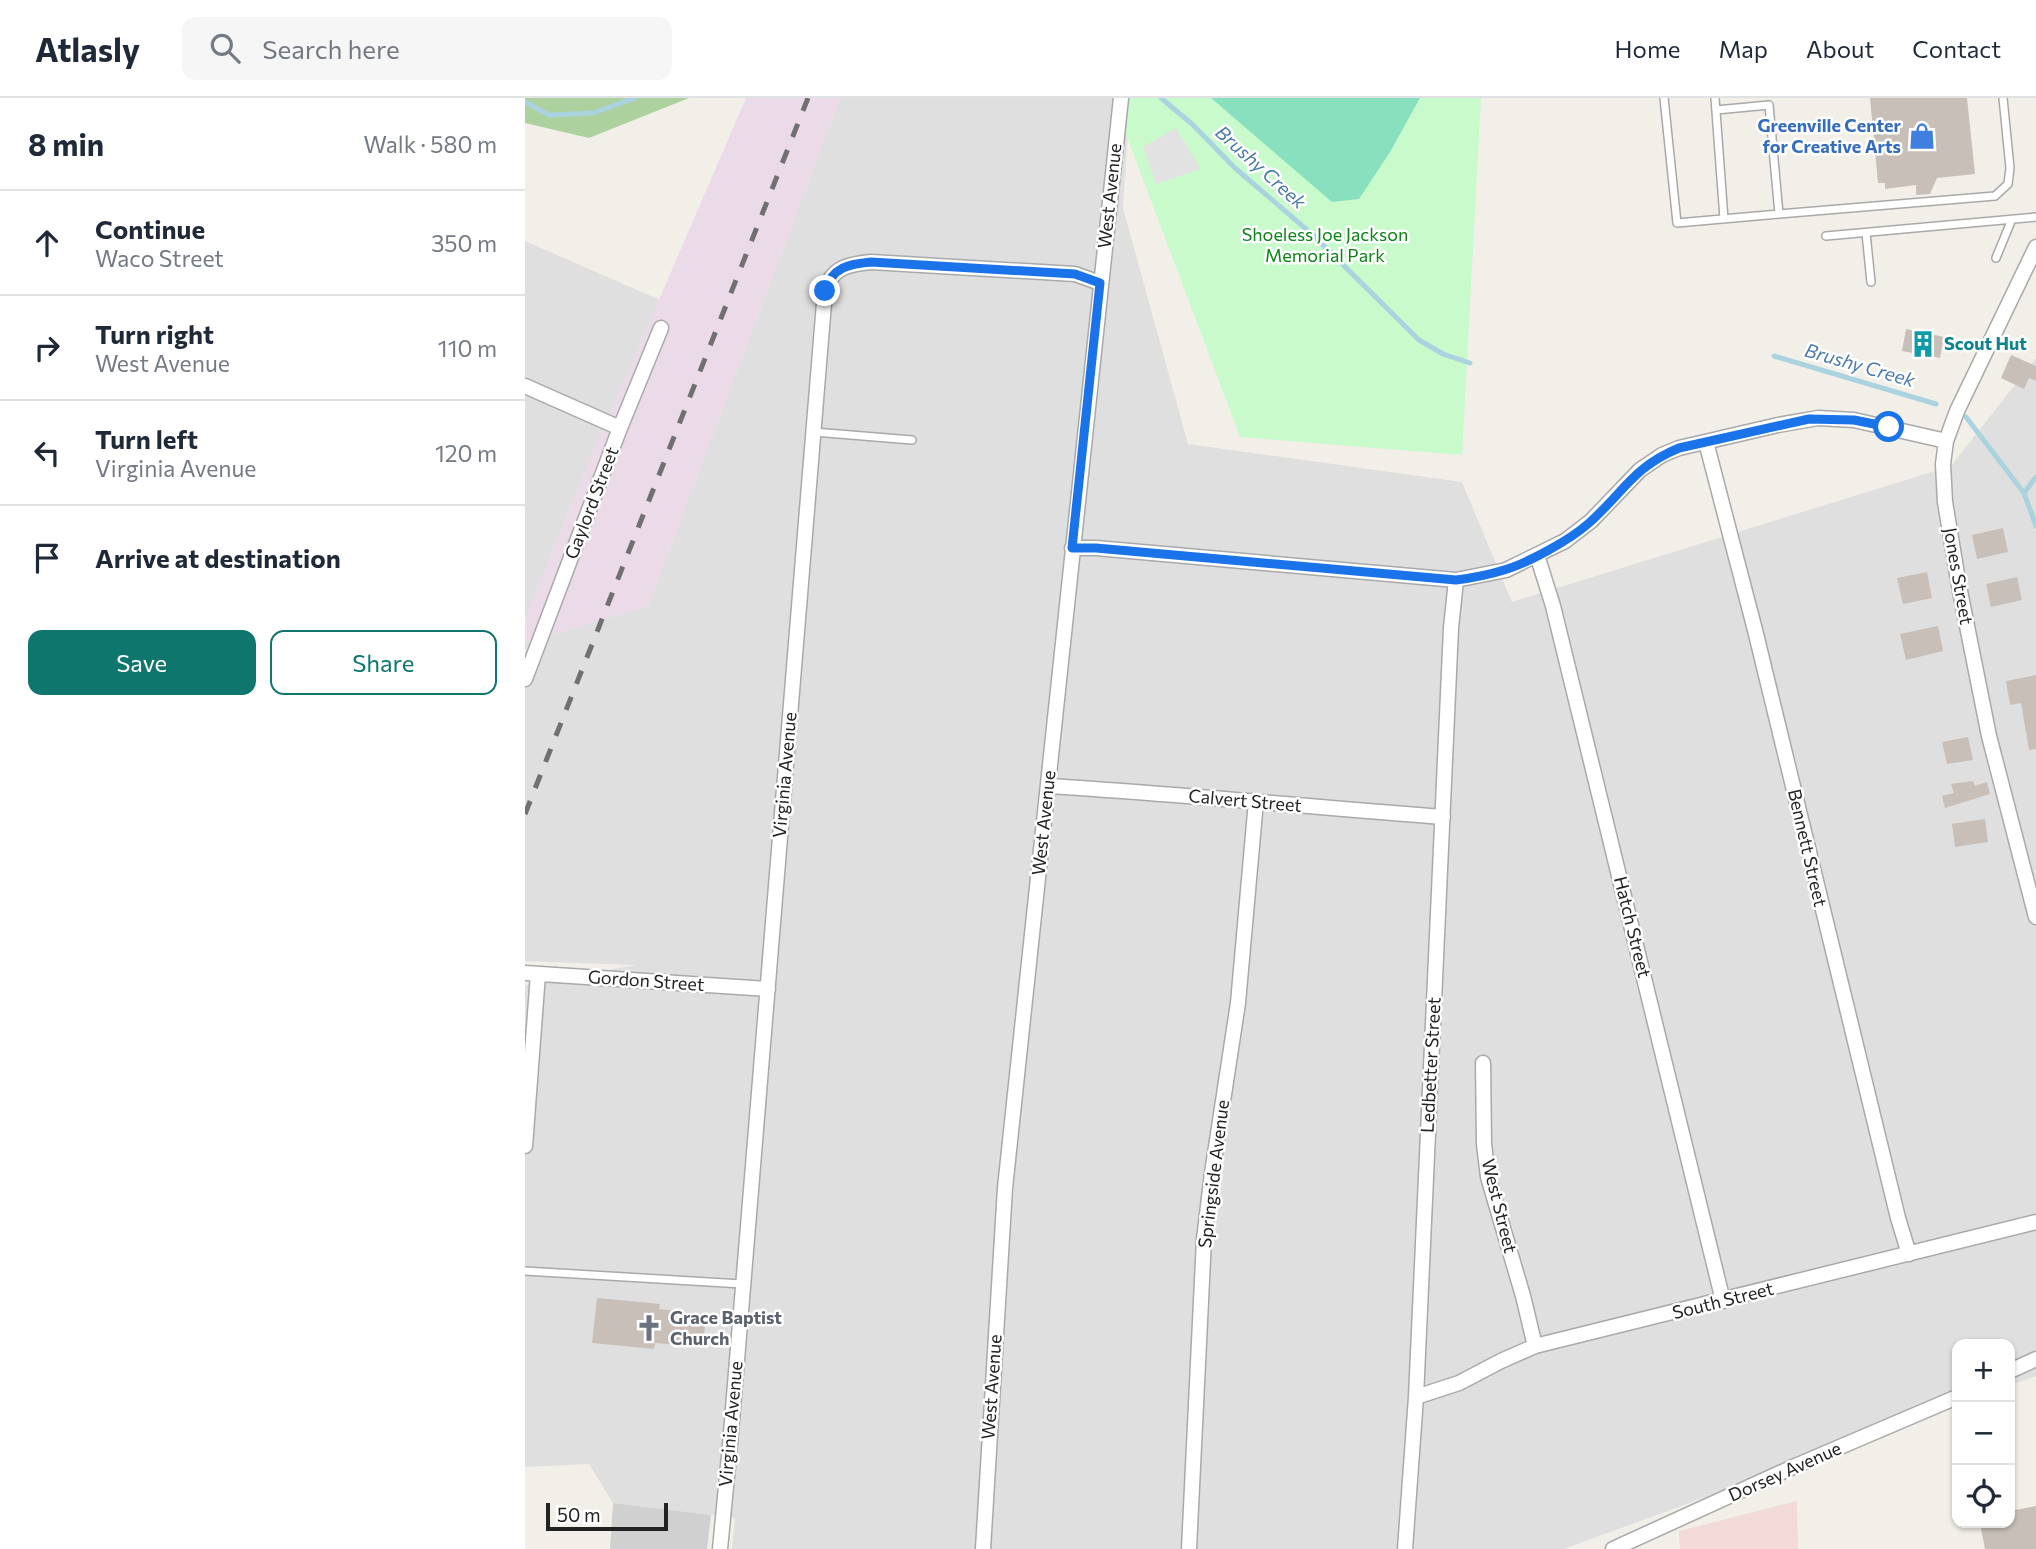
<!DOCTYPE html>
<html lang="en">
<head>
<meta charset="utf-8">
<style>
  :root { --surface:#fff; --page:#f6f6f7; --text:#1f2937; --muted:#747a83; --line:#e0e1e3; --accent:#0f766e }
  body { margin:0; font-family:Commissioner,sans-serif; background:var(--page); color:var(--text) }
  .controls { position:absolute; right:21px; bottom:21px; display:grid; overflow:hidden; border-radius:14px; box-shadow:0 2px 5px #0004 }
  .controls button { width:63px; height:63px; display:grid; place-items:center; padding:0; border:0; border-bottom:2px solid var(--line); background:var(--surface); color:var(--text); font:35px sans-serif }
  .scale { position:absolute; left:21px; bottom:18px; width:122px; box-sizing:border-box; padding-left:7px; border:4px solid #222; border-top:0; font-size:19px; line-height:24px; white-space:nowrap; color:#222; -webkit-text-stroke:5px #fff; paint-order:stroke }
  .stop { position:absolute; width:21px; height:21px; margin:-16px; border:5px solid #1a73e8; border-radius:50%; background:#fff }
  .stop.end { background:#1a73e8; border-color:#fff; box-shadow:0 2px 7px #0008 }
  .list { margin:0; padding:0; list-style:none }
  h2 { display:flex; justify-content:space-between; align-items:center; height:91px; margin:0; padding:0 28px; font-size:30px }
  h2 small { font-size:23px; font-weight:400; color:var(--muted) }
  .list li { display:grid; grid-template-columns:46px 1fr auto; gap:21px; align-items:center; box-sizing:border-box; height:105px; padding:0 28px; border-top:2px solid var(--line) }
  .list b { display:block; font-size:26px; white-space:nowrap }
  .list p { margin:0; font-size:23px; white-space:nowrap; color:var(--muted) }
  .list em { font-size:23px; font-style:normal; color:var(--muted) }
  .actions { display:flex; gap:14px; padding:21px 28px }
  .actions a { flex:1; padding:16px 0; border:2px solid var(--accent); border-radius:14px; text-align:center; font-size:24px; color:var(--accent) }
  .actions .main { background:var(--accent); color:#fff }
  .icon { flex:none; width:38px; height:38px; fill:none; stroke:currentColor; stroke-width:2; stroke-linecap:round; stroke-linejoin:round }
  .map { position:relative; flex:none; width:1511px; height:1451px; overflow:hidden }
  header { display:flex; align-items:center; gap:42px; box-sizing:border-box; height:98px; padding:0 35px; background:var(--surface); border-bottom:2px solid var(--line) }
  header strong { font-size:33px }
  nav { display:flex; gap:38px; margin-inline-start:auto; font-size:24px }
  .search { width:490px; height:63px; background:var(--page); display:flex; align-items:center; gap:18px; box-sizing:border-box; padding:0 24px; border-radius:14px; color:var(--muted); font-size:26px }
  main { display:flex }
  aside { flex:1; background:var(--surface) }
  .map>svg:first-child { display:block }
  .residential { fill:#e0dfdf }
  .commercial { fill:#f2dad9 }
  .industrial { fill:#ebdbe8 }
  .religious { fill:#d0d0d0 }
  .forest { fill:#add19e }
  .park { fill:#c8facc }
  .pitch { fill:#88e0be }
  .parking { fill:#e2e2e2 }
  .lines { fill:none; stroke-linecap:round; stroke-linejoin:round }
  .stream { stroke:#aad3df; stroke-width:5 }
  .building { fill:#c7bfb8 }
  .lane-casing { stroke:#a9a9a9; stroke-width:10 }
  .street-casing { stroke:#a9a9a9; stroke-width:17 }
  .lane { stroke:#fff; stroke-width:7 }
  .street { stroke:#fff; stroke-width:14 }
  .rail { stroke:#707070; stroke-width:5; stroke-dasharray:14 14; stroke-linecap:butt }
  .route { stroke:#1a73e8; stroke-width:9 }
  .labels { text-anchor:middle; stroke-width:5; stroke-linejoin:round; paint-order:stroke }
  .shop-label { font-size:18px; font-weight:bold; fill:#366cbe; stroke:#fff; text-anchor:end }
  .street-label { font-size:18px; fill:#222; stroke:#fff }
  .park-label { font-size:18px; fill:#0c8416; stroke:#fff }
  .culture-label { font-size:18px; font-weight:bold; fill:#0d838f; stroke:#fff; text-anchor:start }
  .worship-label { font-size:18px; font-weight:bold; fill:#5b616d; stroke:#fff; text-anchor:start }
  .water-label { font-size:19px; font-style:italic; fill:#4a7aab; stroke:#fff }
</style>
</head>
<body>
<header>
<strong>Atlasly</strong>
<div class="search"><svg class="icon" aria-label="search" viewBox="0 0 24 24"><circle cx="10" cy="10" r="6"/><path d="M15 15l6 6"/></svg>Search here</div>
<nav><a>Home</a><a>Map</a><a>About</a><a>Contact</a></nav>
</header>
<main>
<aside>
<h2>8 min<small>Walk · 580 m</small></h2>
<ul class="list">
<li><svg class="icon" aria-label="ahead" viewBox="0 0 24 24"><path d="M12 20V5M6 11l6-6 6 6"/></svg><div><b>Continue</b><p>Waco Street</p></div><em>350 m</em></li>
<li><svg class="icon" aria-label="right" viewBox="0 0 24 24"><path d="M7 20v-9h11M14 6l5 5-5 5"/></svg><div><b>Turn right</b><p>West Avenue</p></div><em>110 m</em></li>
<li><svg class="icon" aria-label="left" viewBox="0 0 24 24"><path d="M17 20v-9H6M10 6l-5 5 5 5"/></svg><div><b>Turn left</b><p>Virginia Avenue</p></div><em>120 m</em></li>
<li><svg class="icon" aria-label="arrive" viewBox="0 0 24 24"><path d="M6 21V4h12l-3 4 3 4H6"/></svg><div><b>Arrive at destination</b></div></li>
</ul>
<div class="actions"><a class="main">Save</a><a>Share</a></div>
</aside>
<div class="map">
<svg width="1511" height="1451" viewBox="0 0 1511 1451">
  <rect width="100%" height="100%" fill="#f2efe9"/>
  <!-- residential -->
  <path class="residential" d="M 315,0 L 605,0 L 598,110 L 663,346 L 937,384 L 987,504 L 1426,368 L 1511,260 L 1511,1278 L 1485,1287 L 1485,1246 L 1432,1246 L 1432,1307 L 1039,1451 L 207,1451 L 210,1420 L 88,1405 L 64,1366 L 0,1369 L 0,887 L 111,867 L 0,863 L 0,545 L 123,508 Z
    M 0,143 L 135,202 L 70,350 L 0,520 Z"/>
  <!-- commercial -->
  <path class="commercial" d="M 1272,1403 L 1273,1451 L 1155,1451 L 1154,1433 Z"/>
  <!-- industrial -->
  <path class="industrial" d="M 221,0 L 315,0 L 123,508 L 0,545 L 0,520 L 70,350 Z"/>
  <!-- religious -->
  <path class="religious" d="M 88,1405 L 186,1417 L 182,1451 L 85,1451 Z"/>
  <!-- forest -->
  <path class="forest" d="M 0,0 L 164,0 L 64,40 L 0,25 Z"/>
  <!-- park -->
  <path class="park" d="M 604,0 L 956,0 L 937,357 L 715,339 L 601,36 Z"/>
  <!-- pitch -->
  <path class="pitch" d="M 686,0 L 895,0 L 865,54 L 834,101 L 807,104 Z"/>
  <!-- parking -->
  <path class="parking" d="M 651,30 L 676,71 L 631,86 L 618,49 Z"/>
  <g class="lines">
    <!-- stream -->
    <path class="stream" d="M 636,0 L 667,26 L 710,70 L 788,137 L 894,242 L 918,256 L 945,265
      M 0,4 L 24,17 L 68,15 L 110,0
      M 1249,258 L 1411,306
      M 1441,319 L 1499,395 L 1511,428
      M 1499,395 L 1511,379"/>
  </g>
  <!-- building -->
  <path class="building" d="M 1345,0 L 1442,0 L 1450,76 L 1412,80 L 1405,96 L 1391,97 L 1391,87 L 1360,91 L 1360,85 L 1353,85 Z
    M 1381,231 L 1419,239 L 1415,260 L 1377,253 Z
    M 1486,257 L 1511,268 L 1511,283 L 1504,280 L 1499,291 L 1476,280 Z
    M 1478,430 L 1483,454 L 1452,461 L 1447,437 Z
    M 1402,474 L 1407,500 L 1378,506 L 1372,480 Z
    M 1492,479 L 1497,502 L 1466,509 L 1461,486 Z
    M 1413,528 L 1418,553 L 1381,562 L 1375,536 Z
    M 1511,577 L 1511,651 L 1504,652 L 1496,605 L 1485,607 L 1481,583 Z
    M 1443,639 L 1448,662 L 1422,666 L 1417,644 Z
    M 1448,683 L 1450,688 L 1462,684 L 1465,696 L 1420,710 L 1417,698 L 1429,695 L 1426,686 Z
    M 1460,721 L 1463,744 L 1430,749 L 1427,726 Z
    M 72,1200 L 135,1206 L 134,1211 L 181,1216 L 178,1249 L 130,1245 L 129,1251 L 67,1245 Z
    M 1511,1408 L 1511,1451 L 1460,1451 L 1455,1425 L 1485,1425 L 1485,1413 Z"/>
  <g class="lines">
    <defs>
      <path id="lane" d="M 1139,0 L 1152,125 L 1254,116
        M 1190,0 L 1199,121
        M 1191,12 L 1244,7 L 1254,116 L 1470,98 L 1483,86 L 1485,70 L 1478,0
        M 1341,135 L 1346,184
        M 1301,138 L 1511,119
        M 1471,160 L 1487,121
        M 289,334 L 387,342
        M 0,1173 L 217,1186"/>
      <path id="street" d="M 1511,149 L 1432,313 L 1421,343 L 1418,366 L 1420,404 L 1434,488 L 1464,638 L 1511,819
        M 0,288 L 95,330
        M 1181,344 L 1230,532 L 1373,1120 L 1384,1156
        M 547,450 L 571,450 L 931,482 L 981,472 L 1040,443 L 1066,423 L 1115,372 L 1137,357 L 1154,350 L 1253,327 L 1293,320 L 1329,322 L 1421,343
        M 1012,457 L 1028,508 L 1198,1203
        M 0,581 L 95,330 L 136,230
        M 523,688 C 655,696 786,709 918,719
        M 0,875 L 243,891
        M 958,965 L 959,1046 L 963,1079 L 998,1198 L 1010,1248
        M 0,1048 L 13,876
        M 1485,1273 L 1511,1261
        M 891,1299 L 934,1285 L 976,1263 L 1010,1248 L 1511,1124
        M 195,1451 L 205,1347 L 300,193 C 307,169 324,166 346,164 L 550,176 L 575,185
        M 458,1451 L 480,1090 L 596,0
        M 664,1451 L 679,1141 L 687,1075 L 713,905 L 731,703
        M 880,1451 L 891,1299 L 926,530 L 931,482
        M 1088,1451 L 1268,1369 L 1432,1299"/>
    </defs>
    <!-- lane casing -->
    <use href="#lane" class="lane-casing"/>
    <!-- street casing -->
    <use href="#street" class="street-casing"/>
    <!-- lane -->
    <use href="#lane" class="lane"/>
    <!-- street -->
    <use href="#street" class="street"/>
    <!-- rail -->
    <path class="rail" d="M 0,716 L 283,0"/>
  </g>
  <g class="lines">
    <!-- route -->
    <path class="route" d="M 300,193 C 307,169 324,166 346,164 L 550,176 L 575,185 L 547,450 L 571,450 L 931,482 C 947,480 963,477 979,472 C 1003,465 1045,442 1064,425 C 1098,395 1108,369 1154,350 L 1284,321 L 1329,322 L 1364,329"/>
  </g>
  <!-- icons -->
  <defs>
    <symbol id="shop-bare" viewBox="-9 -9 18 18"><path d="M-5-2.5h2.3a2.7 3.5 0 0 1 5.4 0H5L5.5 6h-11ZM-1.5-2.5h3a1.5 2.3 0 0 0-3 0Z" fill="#3f7fe0" stroke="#fff" stroke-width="2.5" paint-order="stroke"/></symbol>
    <symbol id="building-bare" viewBox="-9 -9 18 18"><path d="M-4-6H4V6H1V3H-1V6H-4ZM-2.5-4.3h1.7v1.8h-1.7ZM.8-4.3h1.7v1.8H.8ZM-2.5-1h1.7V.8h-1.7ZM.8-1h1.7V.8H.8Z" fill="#0f9aa8" stroke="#fff" stroke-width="2.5" paint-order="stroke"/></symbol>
    <symbol id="church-bare" viewBox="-9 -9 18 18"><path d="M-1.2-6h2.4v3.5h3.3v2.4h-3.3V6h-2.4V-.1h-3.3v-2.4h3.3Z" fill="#6b7280" stroke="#fff" stroke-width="2.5" paint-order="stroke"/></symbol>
  </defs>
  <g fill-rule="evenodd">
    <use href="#shop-bare" x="1378" y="19" width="38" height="38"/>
    <use href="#building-bare" x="1379" y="227" width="38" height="38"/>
    <use href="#church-bare" x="105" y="1211" width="38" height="38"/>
  </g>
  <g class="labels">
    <!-- shop labels -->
    <g class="shop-label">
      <text x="1376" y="34">Greenville Center<tspan x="1376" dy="21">for Creative Arts</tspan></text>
    </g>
    <!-- street labels -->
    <g class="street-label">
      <text transform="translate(585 98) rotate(-84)" y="6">West Avenue</text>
      <text transform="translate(67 405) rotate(-69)" y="6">Gaylord Street</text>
      <text transform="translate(1433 478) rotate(80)" y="6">Jones Street</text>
      <text transform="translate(260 677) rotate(-85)" y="6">Virginia Avenue</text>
      <text transform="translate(720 703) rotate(5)" y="6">Calvert Street</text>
      <text transform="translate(519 725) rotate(-84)" y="6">West Avenue</text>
      <text transform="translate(1282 750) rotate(77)" y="6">Bennett Street</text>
      <text transform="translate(1107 829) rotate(76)" y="6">Hatch Street</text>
      <text transform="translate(121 883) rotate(4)" y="6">Gordon Street</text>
      <text transform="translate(906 967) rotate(-87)" y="6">Ledbetter Street</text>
      <text transform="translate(689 1076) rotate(-83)" y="6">Springside Avenue</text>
      <text transform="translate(974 1108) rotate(76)" y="6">West Street</text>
      <text transform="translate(1198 1203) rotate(-14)" y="6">South Street</text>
      <text transform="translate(467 1289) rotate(-86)" y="6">West Avenue</text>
      <text transform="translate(206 1326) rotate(-85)" y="6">Virginia Avenue</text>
      <text transform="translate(1260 1374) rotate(-24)" y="6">Dorsey Avenue</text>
    </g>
    <!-- park labels -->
    <g class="park-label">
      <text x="800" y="143">Shoeless Joe Jackson<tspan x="800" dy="21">Memorial Park</tspan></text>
    </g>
    <!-- culture labels -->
    <g class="culture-label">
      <text x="1419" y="252">Scout Hut</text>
    </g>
    <!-- worship labels -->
    <g class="worship-label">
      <text x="145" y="1226">Grace Baptist<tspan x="145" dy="21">Church</tspan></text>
    </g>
    <!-- water labels -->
    <g class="water-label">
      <text transform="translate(736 69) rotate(42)" y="7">Brushy Creek</text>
      <text transform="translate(1335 267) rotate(16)" y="7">Brushy Creek</text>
    </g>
  </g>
</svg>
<div class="controls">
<button>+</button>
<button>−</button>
<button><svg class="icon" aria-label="locate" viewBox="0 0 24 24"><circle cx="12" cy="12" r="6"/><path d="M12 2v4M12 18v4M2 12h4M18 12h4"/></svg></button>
</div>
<div class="scale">50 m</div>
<div class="stop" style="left:1364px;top:329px"></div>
<div class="stop end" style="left:300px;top:193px"></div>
</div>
</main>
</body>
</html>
